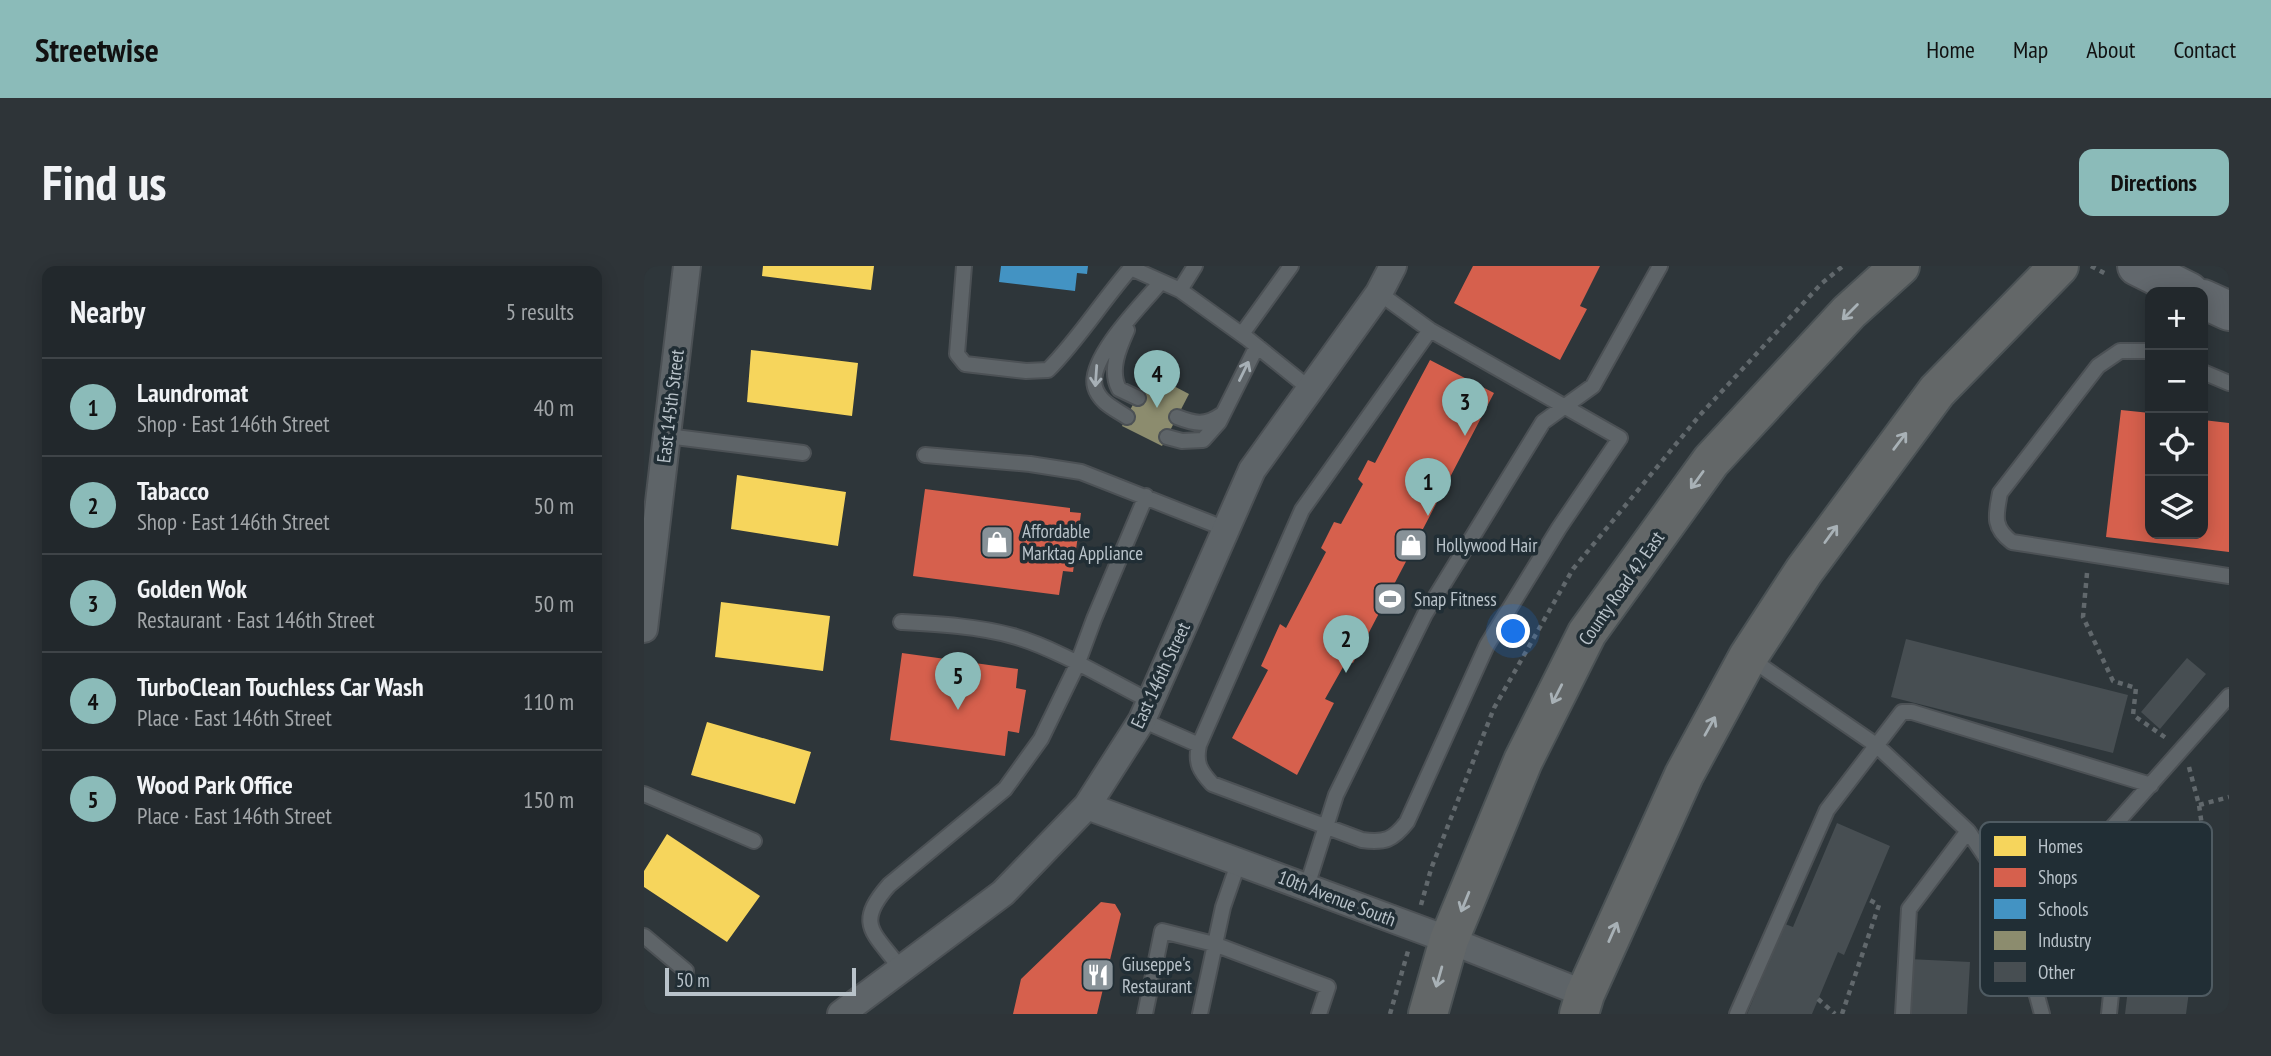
<!DOCTYPE html>
<html lang="en">
<head>
<meta charset="utf-8">
<style>
  :root { --surface:#22282c; --page:#2e3438; --text:#f1f3f6; --muted:#a2a6a9; --line:#3f4448; --accent:#8bbbb9 }
  body { margin:0; font-family:"PT Sans Narrow",sans-serif; background:var(--page); color:var(--text) }
  .controls { position:absolute; right:21px; top:21px; display:grid; overflow:hidden; border-radius:14px; box-shadow:0 4px 18px #0003 }
  .controls button { width:63px; height:63px; display:grid; place-items:center; padding:0; border:0; border-bottom:2px solid var(--line); background:var(--surface); color:var(--text); font:35px sans-serif }
  .scale { position:absolute; left:21px; bottom:18px; width:191px; box-sizing:border-box; padding-left:7px; border:4px solid #b9c3ca; border-top:0; font-size:19px; line-height:24px; white-space:nowrap; color:#b9c3ca; -webkit-text-stroke:5px #212e35; paint-order:stroke }
  .you { position:absolute; left:870px; top:366px; width:24px; height:24px; margin:-18px; border:5px solid #fff; border-radius:50%; background:#1a73e8; box-shadow:0 0 0 10px #1a73e833 }
  .badge { display:grid; place-items:center; width:46px; height:46px; border-radius:50%; background:var(--accent); color:#111; font-size:23px; font-weight:700 }
  .pin { position:absolute; translate:-50% -58px; filter:drop-shadow(0 2px 4px #0008) }
  .pin::after { content:''; position:absolute; top:37px; width:24px; height:21px; background:inherit; clip-path:polygon(0 0,100% 0,50% 100%) }
  .list { margin:0; padding:0; list-style:none }
  h2 { display:flex; justify-content:space-between; align-items:center; height:91px; margin:0; padding:0 28px; font-size:30px }
  h2 small { font-size:23px; font-weight:400; color:var(--muted) }
  .list li { display:grid; grid-template-columns:46px 1fr auto; gap:21px; align-items:center; box-sizing:border-box; height:98px; padding:0 28px; border-top:2px solid var(--line) }
  .list b { display:block; font-size:26px; white-space:nowrap }
  .list p { margin:0; font-size:23px; white-space:nowrap; color:var(--muted) }
  .list em { font-size:23px; font-style:normal; color:var(--muted) }
  .icon { flex:none; width:38px; height:38px; fill:none; stroke:currentColor; stroke-width:2; stroke-linecap:round; stroke-linejoin:round }
  .map { position:relative; flex:none; width:1585px; height:748px; overflow:hidden; border-radius:14px }
  header { display:flex; align-items:center; gap:42px; box-sizing:border-box; height:98px; padding:0 35px; background:var(--accent); color:#111 }
  header strong { font-size:33px }
  nav { display:flex; gap:38px; margin-inline-start:auto; font-size:24px }
  .intro { display:flex; align-items:center; justify-content:space-between; box-sizing:border-box; height:168px; padding:0 42px }
  h1 { margin:0; font-size:49px }
  .button { padding:18px 32px; border-radius:14px; background:var(--accent); color:#111; font-size:24px; font-weight:700 }
  main { display:flex; gap:42px; padding:0 42px }
  aside { flex:1; background:var(--surface); border-radius:14px; box-shadow:0 4px 18px #0003 }
  .map>svg:first-child { display:block }
  .homes { fill:#f6d55c }
  .shops { fill:#d6604d }
  .schools { fill:#4393c3 }
  .industry { fill:#8c8c6e }
  .building { fill:#474e52 }
  .lines { fill:none; stroke-linecap:round; stroke-linejoin:round }
  .lane-casing { stroke:#4c5155; stroke-width:18 }
  .street-casing { stroke:#4c5155; stroke-width:30 }
  .secondary-casing { stroke:#4c5155; stroke-width:42 }
  .highway-casing { stroke:#4b5255; stroke-width:42 }
  .path { stroke:#61686c; stroke-width:4.5; stroke-dasharray:5 5; stroke-linecap:butt }
  .lane { stroke:#5e6468; stroke-width:14 }
  .street { stroke:#5e6468; stroke-width:26 }
  .secondary { stroke:#62686d; stroke-width:38 }
  .highway { stroke:#636768; stroke-width:38 }
  .oneway { stroke:#a8b1b6 }
  .oneway2 { stroke:#a7b0b6 }
  .labels { text-anchor:middle; stroke-width:7; stroke-linejoin:round; paint-order:stroke }
  .street-label { font-size:19px; fill:#b9c3ca; stroke:#212e35 }
  .poi-label { font-size:19px; fill:#b9c3ca; stroke:#212e35; text-anchor:start }
  .key { fill:#212e35; stroke:#4f5b62; stroke-width:2 }
  .key-label { font-size:19px; fill:#b9c3ca }
</style>
</head>
<body>
<header>
<strong>Streetwise</strong>
<nav><a>Home</a><a>Map</a><a>About</a><a>Contact</a></nav>
</header>
<div class="intro"><h1>Find us</h1><a class="button">Directions</a></div>
<main>
<aside>
<h2>Nearby<small>5 results</small></h2>
<ul class="list">
<li><span class="badge">1</span><div><b>Laundromat</b><p>Shop · East 146th Street</p></div><em>40 m</em></li>
<li><span class="badge">2</span><div><b>Tabacco</b><p>Shop · East 146th Street</p></div><em>50 m</em></li>
<li><span class="badge">3</span><div><b>Golden Wok</b><p>Restaurant · East 146th Street</p></div><em>50 m</em></li>
<li><span class="badge">4</span><div><b>TurboClean Touchless Car Wash</b><p>Place · East 146th Street</p></div><em>110 m</em></li>
<li><span class="badge">5</span><div><b>Wood Park Office</b><p>Place · East 146th Street</p></div><em>150 m</em></li>
</ul>
</aside>
<div class="map">
<svg width="1585" height="748" viewBox="0 0 1585 748">
  <rect width="100%" height="100%" fill="#2e363a"/>
  <!-- homes -->
  <path class="homes" d="M 119,0 L 230,0 L 227,24 L 118,10 Z
    M 107,84 L 214,97 L 208,150 L 103,136 Z
    M 93,209 L 202,226 L 194,280 L 87,263 Z
    M 77,336 L 186,350 L 179,405 L 71,391 Z
    M 63,456 L 167,486 L 151,538 L 47,509 Z
    M 23,568 L 116,630 L 83,676 L 0,621 L 0,605 Z"/>
  <!-- shops -->
  <path class="shops" d="M 829,0 L 956,0 L 936,40 L 943,43 L 916,94 L 810,37 Z
    M 786,94 L 850,127 L 709,397 L 703,394 L 681,433 L 690,437 L 653,509 L 588,472 L 624,404 L 617,400 L 636,358 L 642,362 L 682,286 L 677,282 L 690,256 L 697,258 L 719,218 L 714,213 L 724,194 L 731,197 Z
    M 1477,144 L 1506,147 L 1506,268 L 1559,268 L 1559,154 L 1585,157 L 1585,286 L 1462,271 Z
    M 281,223 L 426,242 L 426,246 L 437,247 L 429,306 L 419,305 L 415,329 L 269,310 Z
    M 258,387 L 374,403 L 372,422 L 382,424 L 375,467 L 364,465 L 361,490 L 246,474 Z
    M 457,636 L 471,638 L 477,648 L 453,748 L 369,748 L 377,713 Z"/>
  <!-- schools -->
  <path class="schools" d="M 357,0 L 444,0 L 443,8 L 433,7 L 431,25 L 355,16 Z"/>
  <!-- industry -->
  <path class="industry" d="M 505,107 L 545,128 L 518,180 L 478,160 Z"/>
  <!-- building -->
  <path class="building" d="M 1262,373 L 1484,429 L 1469,487 L 1247,431 Z
    M 1543,392 L 1562,408 L 1516,463 L 1497,446 Z
    M 1193,557 L 1246,580 L 1200,689 L 1194,686 L 1168,748 L 1103,748 L 1141,658 L 1149,661 Z
    M 1494,590 L 1554,598 L 1539,710 L 1547,711 L 1542,748 L 1481,748 L 1486,706 L 1479,705 Z
    M 1265,693 L 1326,696 L 1323,748 L 1261,748 Z"/>
  <g class="lines">
    <defs>
      <path id="lane" d="M 320,0 L 313,88 L 321,98 L 382,105 L 404,104 C 435,73 458,35 487,2 L 536,24 L 604,73 L 666,123
        M 536,24 L 551,0
        M 735,27 L 786,64 L 976,172 L 915,262 L 843,379 L 763,556 C 749,574 741,577 718,574 L 568,518 C 556,505 551,497 555,479 L 658,244 L 786,64
        M 483,64 C 475,82 465,104 475,123 L 494,132
        M 598,68 L 647,0
        M 1506,85 L 1476,85 L 1454,100 L 1356,227 C 1352,249 1348,261 1368,276 L 1585,310
        M 1559,106 L 1585,117
        M 483,151 C 471,143 455,136 451,121 C 443,93 499,37 517,16
        M 533,151 C 551,158 561,160 577,149
        M 23,170 L 159,187
        M 523,171 L 538,175 L 559,174 L 575,156 L 613,80
        M 281,189 L 386,198 L 437,206 L 582,263
        M 257,356 C 294,358 333,360 369,370 C 412,382 466,415 506,435
        M 1107,393 L 1232,479 L 1324,565 L 1265,643 L 1259,748
        M 498,454 L 555,479
        M 0,528 L 110,575
        M 1324,565 L 1364,624 L 1398,748
        M 1458,573 L 1480,600 L 1465,748
        M 663,620 L 692,529 L 781,348 L 899,156 L 949,120 L 1016,0
        M 1364,624 L 1458,573 L 1585,430
        M 0,670 L 42,705
        M 257,703 C 230,666 210,659 245,619 L 361,523 L 397,473 L 433,399 L 450,353 L 502,230
        M 501,748 L 518,665 L 570,678 L 684,721 L 675,748
        M 556,748 L 579,641 L 595,595
        M 1093,748 L 1183,544 L 1258,446 L 1268,446 L 1507,519"/>
      <path id="street" d="M 0,363 L 43,0
        M 443,540 L 805,674 L 941,728
        M 197,748 L 359,627 L 443,540 L 498,454 L 608,204 L 735,27 L 749,0"/>
      <path id="secondary" d="M 1493,0 L 1545,26
        M 1559,33 L 1585,45"/>
      <path id="highway" d="M 784,748 L 805,674 L 879,495 L 943,367 L 1067,195 L 1205,46 L 1256,0
        M 935,748 L 941,728 L 1040,509 L 1104,391 L 1160,305 L 1293,125 L 1415,0"/>
    </defs>
    <!-- lane casing -->
    <use href="#lane" class="lane-casing"/>
    <!-- street casing -->
    <use href="#street" class="street-casing"/>
    <!-- secondary casing -->
    <use href="#secondary" class="secondary-casing"/>
    <!-- highway casing -->
    <use href="#highway" class="highway-casing"/>
    <!-- path -->
    <path class="path" d="M 1447,0 L 1462,8
      M 1443,307 L 1439,351 L 1469,415 L 1492,422 L 1489,449 L 1522,472
      M 1545,501 L 1555,539 L 1563,595 L 1556,643 L 1548,642
      M 1555,539 L 1585,531
      M 777,639 L 787,603 L 850,442 L 929,303 L 1056,149 L 1177,18 L 1199,0
      M 1174,733 L 1191,748
      M 746,748 L 764,685
      M 1198,748 L 1235,639 L 1224,633"/>
    <!-- lane -->
    <use href="#lane" class="lane"/>
    <!-- street -->
    <use href="#street" class="street"/>
    <!-- secondary -->
    <use href="#secondary" class="secondary"/>
    <!-- highway -->
    <use href="#highway" class="highway"/>
  </g>
  <!-- one-way arrows -->
  <defs><path id="oneway-shaft" d="M-6 0H5M1.5-3L5.5 0L1.5 3" fill="none" stroke-width="1.6" stroke-linecap="round" stroke-linejoin="round" transform="scale(1.75)"/></defs>
  <g class="oneway">
    <use href="#oneway-shaft" transform="translate(1206 46) rotate(135)"/>
    <use href="#oneway-shaft" transform="translate(1256 175) rotate(-53)"/>
    <use href="#oneway-shaft" transform="translate(1053 214) rotate(126)"/>
    <use href="#oneway-shaft" transform="translate(1187 268) rotate(-54)"/>
    <use href="#oneway-shaft" transform="translate(913 428) rotate(117)"/>
    <use href="#oneway-shaft" transform="translate(1066 460) rotate(-61)"/>
    <use href="#oneway-shaft" transform="translate(821 636) rotate(112)"/>
    <use href="#oneway-shaft" transform="translate(969 666) rotate(-66)"/>
    <use href="#oneway-shaft" transform="translate(795 711) rotate(106)"/>
  </g>
  <g class="oneway2">
    <use href="#oneway-shaft" transform="translate(600 105) rotate(-64)"/>
    <use href="#oneway-shaft" transform="translate(452 110) rotate(94)"/>
  </g>
  <!-- icons -->
  <defs>
    <symbol id="shop-square" viewBox="-11 -11 22 22"><rect x="-9" y="-9" width="18" height="18" rx="4" fill="#889298" stroke="#212e35"/><path d="M-5-2.5h2.3a2.7 3.5 0 0 1 5.4 0H5L5.5 6h-11ZM-1.5-2.5h3a1.5 2.3 0 0 0-3 0Z" fill="#fff"/></symbol>
    <symbol id="stadium-square" viewBox="-11 -11 22 22"><rect x="-9" y="-9" width="18" height="18" rx="4" fill="#889298" stroke="#212e35"/><path d="M0-5a6.5 5 0 1 0 0 10a6.5 5 0 1 0 0-10ZM-3.5-1.8h7v3.6h-7Z" fill="#fff"/></symbol>
    <symbol id="restaurant-square" viewBox="-11 -11 22 22"><rect x="-9" y="-9" width="18" height="18" rx="4" fill="#889298" stroke="#212e35"/><path d="M-5-6h1v4h1v-4h1v4h1v-4h1v5L-1.5 .5V6h-2V.5L-5-1ZM5-6V6H3V1.5H1.5Q1.5-4 5-6Z" fill="#fff"/></symbol>
  </defs>
  <g fill-rule="evenodd">
    <use href="#shop-square" x="334" y="257" width="38" height="38"/>
    <use href="#shop-square" x="748" y="260" width="38" height="38"/>
    <use href="#stadium-square" x="727" y="314" width="38" height="38"/>
    <use href="#restaurant-square" x="435" y="690" width="38" height="38"/>
  </g>
  <g class="labels">
    <!-- street labels -->
    <g class="street-label">
      <text transform="translate(26 140) rotate(-83)" y="7">East 145th Street</text>
      <text transform="translate(977 322) rotate(-55)" y="7">County Road 42 East</text>
      <text transform="translate(516 409) rotate(-65)" y="7">East 146th Street</text>
      <text transform="translate(693 632) rotate(21)" y="7">10th Avenue South</text>
    </g>
    <!-- poi labels -->
    <g class="poi-label">
      <text x="378" y="272">Affordable<tspan x="378" dy="22">Marktag Appliance</tspan></text>
      <text x="792" y="286">Hollywood Hair</text>
      <text x="770" y="340">Snap Fitness</text>
      <text x="478" y="705">Giuseppe's<tspan x="478" dy="22">Restaurant</tspan></text>
    </g>
  </g>
  <!-- legend -->
  <rect x="1336" y="556" width="232" height="174" rx="10" class="key"/>
  <rect x="1350" y="570" width="32" height="20" fill="#f6d55c"/>
  <rect x="1350" y="602" width="32" height="19" fill="#d6604d"/>
  <rect x="1350" y="633" width="32" height="20" fill="#4393c3"/>
  <rect x="1350" y="665" width="32" height="19" fill="#8c8c6e"/>
  <rect x="1350" y="696" width="32" height="20" fill="#474e52"/>
  <g class="key-label">
    <text x="1394" y="587">Homes</text>
    <text x="1394" y="618">Shops</text>
    <text x="1394" y="650">Schools</text>
    <text x="1394" y="681">Industry</text>
    <text x="1394" y="713">Other</text>
  </g>
</svg>
<div class="controls">
<button>+</button>
<button>−</button>
<button><svg class="icon" aria-label="locate" viewBox="0 0 24 24"><circle cx="12" cy="12" r="6"/><path d="M12 2v4M12 18v4M2 12h4M18 12h4"/></svg></button>
<button><svg class="icon" aria-label="layers" viewBox="0 0 24 24"><path d="M12 4l9 5-9 5-9-5zM3 14l9 5 9-5"/></svg></button>
</div>
<div class="scale">50 m</div>
<div class="you"></div>
<div class="pin badge" style="left:784px;top:250px">1</div>
<div class="pin badge" style="left:702px;top:407px">2</div>
<div class="pin badge" style="left:821px;top:170px">3</div>
<div class="pin badge" style="left:513px;top:142px">4</div>
<div class="pin badge" style="left:314px;top:444px">5</div>
</div>
</main>
</body>
</html>
